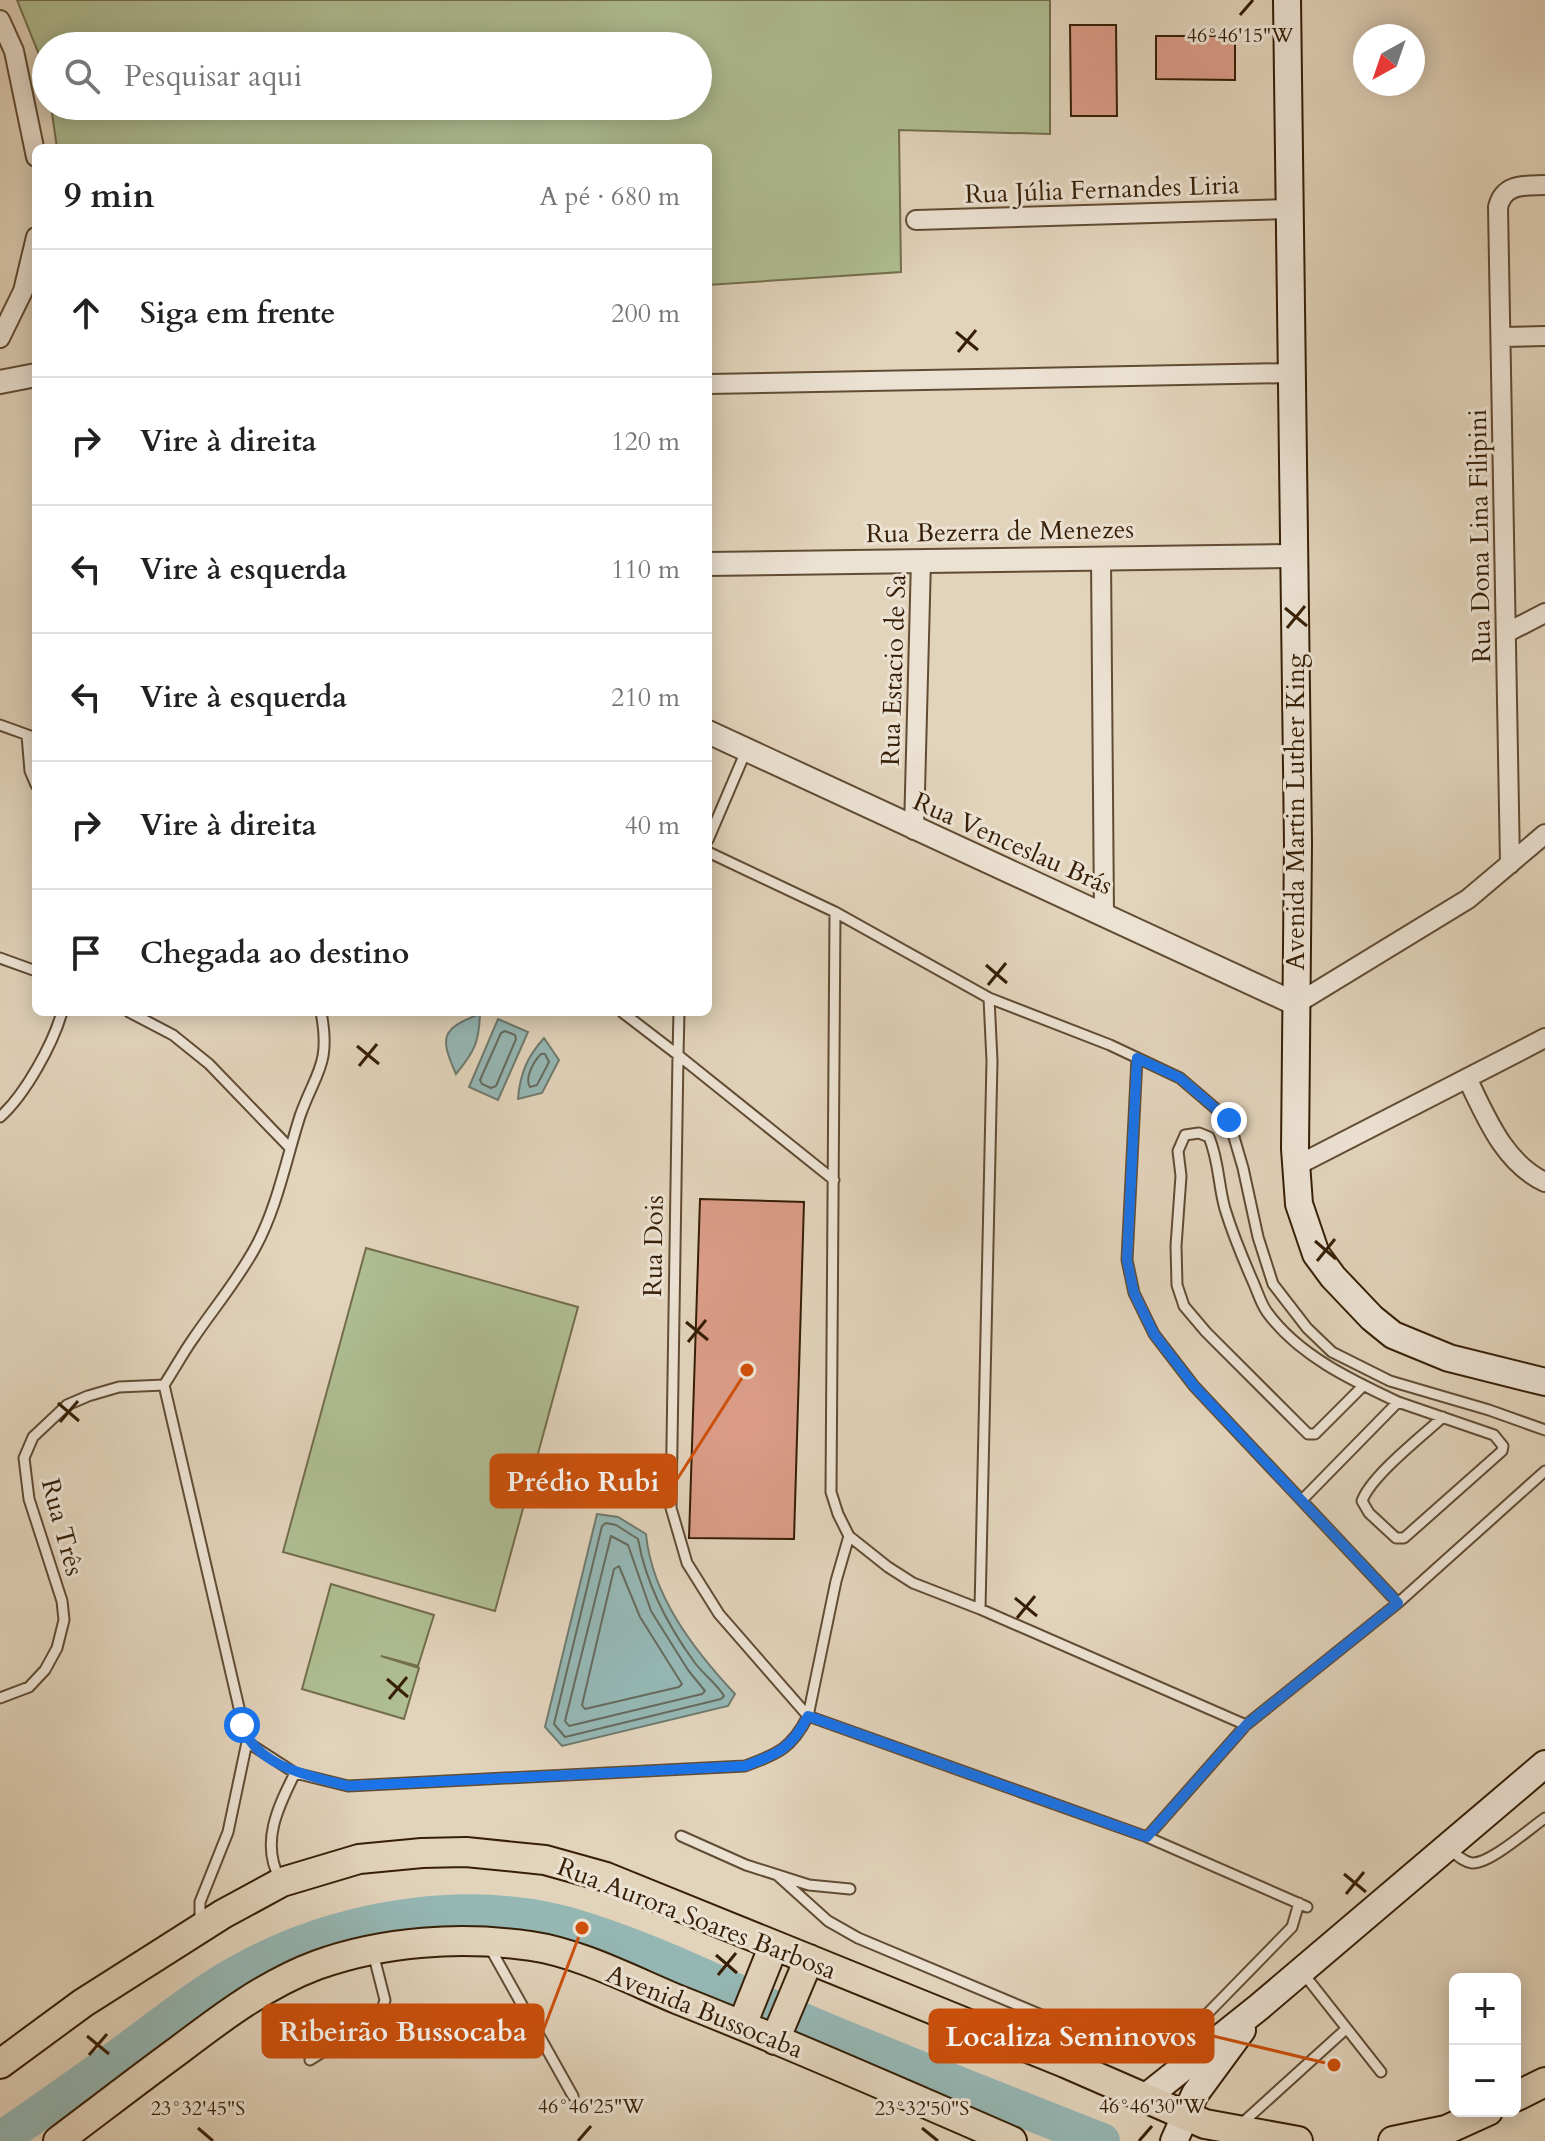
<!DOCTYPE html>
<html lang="pt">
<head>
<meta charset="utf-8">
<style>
  :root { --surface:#fff; --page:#f6f6f6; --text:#222; --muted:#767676; --line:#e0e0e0 }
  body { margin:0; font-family:Cardo,serif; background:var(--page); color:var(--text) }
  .controls { position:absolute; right:24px; bottom:24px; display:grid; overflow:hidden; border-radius:12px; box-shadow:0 4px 20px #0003 }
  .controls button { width:72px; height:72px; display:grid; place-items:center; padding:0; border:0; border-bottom:2px solid var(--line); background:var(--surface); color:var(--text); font:40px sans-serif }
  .compass { position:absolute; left:1353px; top:24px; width:72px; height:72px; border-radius:50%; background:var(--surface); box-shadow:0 4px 20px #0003; rotate:220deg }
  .stop { position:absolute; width:24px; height:24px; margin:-18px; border:6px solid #1a73e8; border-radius:50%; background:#fff }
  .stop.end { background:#1a73e8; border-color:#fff; box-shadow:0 2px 8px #0008 }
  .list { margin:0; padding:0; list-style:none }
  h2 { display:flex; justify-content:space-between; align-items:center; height:104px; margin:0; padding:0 32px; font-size:34px }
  h2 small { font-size:26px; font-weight:400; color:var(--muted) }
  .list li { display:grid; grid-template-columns:52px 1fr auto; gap:24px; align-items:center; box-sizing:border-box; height:128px; padding:0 32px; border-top:2px solid var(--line) }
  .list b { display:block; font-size:30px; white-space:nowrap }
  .list em { font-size:26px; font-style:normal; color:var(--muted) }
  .icon { flex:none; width:44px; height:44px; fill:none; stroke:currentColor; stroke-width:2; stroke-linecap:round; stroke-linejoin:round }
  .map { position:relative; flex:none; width:1545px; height:2141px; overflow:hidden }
  .search { position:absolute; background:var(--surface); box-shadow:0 4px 20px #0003; left:32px; top:32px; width:680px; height:88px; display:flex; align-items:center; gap:20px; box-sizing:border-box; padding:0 28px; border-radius:44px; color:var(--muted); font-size:30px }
  .panel { position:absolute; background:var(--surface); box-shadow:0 4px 20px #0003; left:32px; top:144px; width:680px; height:872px; border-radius:12px }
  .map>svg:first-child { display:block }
  .green { fill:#afbe93; stroke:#726e4c; stroke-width:2 }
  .water { fill:#95b7b4; stroke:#6f7a6e; stroke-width:2 }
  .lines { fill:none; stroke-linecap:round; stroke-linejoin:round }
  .shore { stroke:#666b5d; stroke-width:2 }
  .river { stroke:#95b7b4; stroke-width:36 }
  .building { fill:#da9c87; stroke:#361f06; stroke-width:2 }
  .service-casing { stroke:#614c33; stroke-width:13 }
  .minor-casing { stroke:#614c33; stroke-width:22 }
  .tertiary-casing { stroke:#614c33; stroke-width:26 }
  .secondary-casing { stroke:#361f06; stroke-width:30 }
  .primary-casing { stroke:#361f06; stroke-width:32 }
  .service { stroke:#ece2d3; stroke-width:9 }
  .minor { stroke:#ece2d3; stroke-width:18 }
  .tertiary { stroke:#ece2d3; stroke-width:22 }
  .secondary { stroke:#ece2d3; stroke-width:26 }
  .primary { stroke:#e2d3bb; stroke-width:28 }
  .route { stroke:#1a73e8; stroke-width:10 }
  .ticks { fill:none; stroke:#361f06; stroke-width:3 }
  .labels { text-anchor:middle; stroke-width:6; stroke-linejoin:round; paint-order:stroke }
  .street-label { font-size:26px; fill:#361f06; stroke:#ece2d3 }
  .ticks-label { font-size:20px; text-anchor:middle; fill:#361f06; stroke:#ece2d3; stroke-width:6; stroke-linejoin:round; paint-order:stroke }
  .leader { fill:none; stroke:#cd500b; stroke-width:3 }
  .callout-dot { fill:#cd500b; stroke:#ece2d3; stroke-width:3 }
  .callout { fill:#cd500b; stroke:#cd500b; stroke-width:3 }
  .callout-label { font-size:28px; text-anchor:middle; font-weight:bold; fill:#fff }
</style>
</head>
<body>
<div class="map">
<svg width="1545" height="2141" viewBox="0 0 1545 2141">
  <rect width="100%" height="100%" fill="#e2d3bb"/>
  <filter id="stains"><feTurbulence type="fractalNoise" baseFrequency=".0025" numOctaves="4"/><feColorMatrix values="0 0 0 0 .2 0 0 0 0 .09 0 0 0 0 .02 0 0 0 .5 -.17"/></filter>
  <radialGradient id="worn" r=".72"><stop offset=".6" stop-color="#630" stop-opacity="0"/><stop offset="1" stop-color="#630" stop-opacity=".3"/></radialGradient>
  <!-- green -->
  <path class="green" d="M 17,0 L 1050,0 L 1050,134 L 899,130 L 901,272 L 708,285 L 708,148 L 57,148 L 51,106 L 698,106 L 698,46 L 46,46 L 46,72 Z
    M 366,1248 L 578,1307 L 495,1611 L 283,1552 Z
    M 331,1584 L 434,1615 L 418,1666 L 381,1656 L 419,1668 L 404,1719 L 302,1689 Z"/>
  <!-- water -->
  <path class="water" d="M 480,1014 C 479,1043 474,1052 456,1074 C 440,1038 440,1029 480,1014 Z
    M 498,1019 L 528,1032 L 498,1100 L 469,1087 Z
    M 544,1038 L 559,1060 L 542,1093 L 518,1099 C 520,1074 527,1057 544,1038 Z
    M 597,1514 L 618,1517 L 646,1534 C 652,1596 694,1650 735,1694 L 728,1706 L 562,1746 L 545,1727 Z"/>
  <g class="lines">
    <!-- shore -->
    <path class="shore" d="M 505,1031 L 515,1035 L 516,1039 L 496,1086 L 491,1088 L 482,1084 L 480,1080 L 501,1033 Z
      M 541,1054 L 545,1054 L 549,1062 L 537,1085 L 530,1087 C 524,1078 534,1061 541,1054 Z
      M 606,1523 L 616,1525 L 638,1539 C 646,1584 668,1626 695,1663 C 704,1675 717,1684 724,1696 L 721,1699 L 565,1737 L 554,1724 L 602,1526 Z
      M 611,1536 L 628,1545 L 651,1611 L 688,1670 L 705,1691 L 702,1694 L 569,1726 L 565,1721 Z
      M 619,1566 L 640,1617 L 682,1684 L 679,1687 L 585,1709 L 582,1705 L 614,1569 Z"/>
    <!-- river -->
    <path class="river" d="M 0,2140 C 43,2110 86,2080 129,2049 C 168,2020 206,1989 249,1967 C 348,1915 478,1895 585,1930 C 664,1955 738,1994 815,2026 C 910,2066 1006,2103 1102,2141"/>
  </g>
  <!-- building -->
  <path class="building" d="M 1070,25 L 1116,25 L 1117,116 L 1071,116 Z
    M 1156,36 L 1235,36 L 1235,80 L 1156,79 Z
    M 700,1199 L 804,1202 L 794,1539 L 689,1538 Z"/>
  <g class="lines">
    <defs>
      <path id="service" d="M 0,725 L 36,738
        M 27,735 L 30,771 L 36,785
        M 708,840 L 746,751
        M 708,852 L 835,912 L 989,998 L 992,1061 L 980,1609
        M 835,912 L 831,1492 L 838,1514 L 849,1536 L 888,1567 L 913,1583 L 980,1609 L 1246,1725
        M 0,958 L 36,971
        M 989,998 L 1110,1045 L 1180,1078 L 1229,1120 L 1243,1168 L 1258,1237 L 1273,1284 L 1307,1328 L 1332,1352 L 1390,1381 L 1489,1410 L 1545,1430
        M 129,1012 L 173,1035 L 209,1064 L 290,1148
        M 321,1012 C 331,1065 316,1071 300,1116 C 286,1160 277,1208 255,1248 C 237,1281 214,1308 193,1339 C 183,1353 174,1370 164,1385 L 247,1742 L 295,1773 L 348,1786 L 745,1766 C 778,1754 792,1748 808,1716 L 836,1581 L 849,1536
        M 622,1012 L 678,1055 L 671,1508 L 687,1563 L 719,1614 L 808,1716 L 1147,1837 L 1307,1907
        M 679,1012 L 678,1055 L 834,1180
        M 1137,1058 L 1127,1260 L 1134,1293 L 1154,1334 L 1194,1386 L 1398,1603
        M 0,1117 C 25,1095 53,1044 62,1012
        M 1363,1386 L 1315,1434 L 1308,1434 L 1206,1332 L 1184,1306 L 1177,1285 L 1176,1246 L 1181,1176 L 1178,1151 L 1185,1135 L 1199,1133 L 1209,1137 C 1219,1161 1218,1184 1225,1209 C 1233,1235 1243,1259 1254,1284 C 1258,1293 1261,1304 1267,1312 C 1298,1355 1351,1380 1398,1402
        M 1302,1500 L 1398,1402 L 1494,1435 L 1503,1446 L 1502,1451 L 1404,1538 L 1396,1538 L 1369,1513 L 1362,1501 C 1371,1476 1421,1437 1443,1417
        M 0,1698 L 29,1687 L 45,1670 L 57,1648 L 64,1620 L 62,1601 L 29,1499 L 24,1458 L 33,1437 L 67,1405 L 88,1396 L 119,1387 L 164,1385
        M 681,1836 L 746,1865 L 809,1885 L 850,1889
        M 1147,1837 L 1246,1725 L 1398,1603 L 1545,1471
        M 1449,1849 C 1456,1854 1463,1862 1472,1863 C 1490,1864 1529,1829 1545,1818
        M 777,1875 L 828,1921 L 858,1938 L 1125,2050 L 1144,2054 L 1159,2051 L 1208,2013 L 1292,1927 L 1299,1903
        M 280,1879 C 260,1843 278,1807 295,1773
        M 200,1923 L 200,1902 L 228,1832 L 247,1742
        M 489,1946 L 573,2096
        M 1303,1973 L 1381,2072
        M 310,2060 L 380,2016 L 385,2000 L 373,1953
        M 1239,2126 L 1346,2029"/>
      <path id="minor" d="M 0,20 L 14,51 L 36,157
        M 916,220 L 1289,209
        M 1501,337 L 1545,336
        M 0,338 L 23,291 L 36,237
        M 708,384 L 1290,373
        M 1101,558 L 1104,914
        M 1506,633 L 1545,613
        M 914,830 L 921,560
        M 1510,864 L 1498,207 C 1504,183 1524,186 1545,185
        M 1296,1004 L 1468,899 L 1545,834
        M 1467,1078 C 1486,1117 1504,1163 1545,1182
        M 1296,1166 L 1545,1038"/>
      <path id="tertiary" d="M 0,382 L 36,375
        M 708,564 L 1293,556
        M 708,732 L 1296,1004"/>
      <path id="secondary" d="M 1287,0 L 1298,844 L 1295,1149 L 1299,1204 L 1316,1254 L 1333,1277 L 1372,1318 L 1393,1335 L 1449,1358 L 1545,1382
        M 1145,2098 L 1259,2007 L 1545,1764
        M 1174,2141 L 1195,2094 L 1242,2030"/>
      <path id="primary" d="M 742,2025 L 774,1945
        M 775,2040 L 809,1959
        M 0,2064 L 83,2003 L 223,1914 L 282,1882 L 359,1859 L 422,1853 L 466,1852 L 545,1860 L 606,1877 L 1065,2063 L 1205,2124 L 1298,2141
        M 1515,2097 L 1545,2082
        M 58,2141 C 98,2111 138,2080 179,2050 C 221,2018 266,1984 317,1965 C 384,1941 461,1936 531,1946 C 580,1953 633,1981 679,2000 C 791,2044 901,2093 1012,2141
        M 1393,2141 L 1446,2130 L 1488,2111"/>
    </defs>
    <!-- service casing -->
    <use href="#service" class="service-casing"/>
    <!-- minor casing -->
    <use href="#minor" class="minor-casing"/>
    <!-- tertiary casing -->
    <use href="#tertiary" class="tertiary-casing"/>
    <!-- secondary casing -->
    <use href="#secondary" class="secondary-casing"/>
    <!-- primary casing -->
    <use href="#primary" class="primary-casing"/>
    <!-- service -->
    <use href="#service" class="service"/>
    <!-- minor -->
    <use href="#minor" class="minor"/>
    <!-- tertiary -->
    <use href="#tertiary" class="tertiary"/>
    <!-- secondary -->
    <use href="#secondary" class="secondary"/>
    <!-- primary -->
    <use href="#primary" class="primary"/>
  </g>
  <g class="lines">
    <!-- route -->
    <path class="route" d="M 242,1725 C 256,1767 310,1776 348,1786 L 745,1766 C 778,1754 792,1748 808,1716 L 1147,1837 L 1246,1725 L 1398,1603 L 1194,1386 L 1154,1334 L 1134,1293 L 1127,1260 L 1137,1058 L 1180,1078 L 1229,1120"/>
  </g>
  <!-- ticks -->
  <path class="ticks" d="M 1240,15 L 1253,0M 956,332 L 978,350M 958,352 L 976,330M 1285,608 L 1307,626M 1287,628 L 1305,606M 986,965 L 1007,983M 988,985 L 1006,963M 357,1046 L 379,1064M 359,1066 L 377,1044M 1315,1241 L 1336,1259M 1317,1261 L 1335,1239M 686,1322 L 708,1340M 688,1342 L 706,1320M 58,1403 L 79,1421M 60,1422 L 78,1401M 1015,1598 L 1037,1616M 1017,1618 L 1035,1596M 387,1679 L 408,1697M 389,1699 L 407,1677M 1344,1874 L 1366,1892M 1346,1894 L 1364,1872M 716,1955 L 737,1973M 718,1975 L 736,1953M 87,2036 L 109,2054M 89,2055 L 107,2034M 198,2128 L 213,2141M 922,2128 L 938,2141M 578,2141 L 591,2126M 1139,2141 L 1152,2126"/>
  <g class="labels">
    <!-- street labels -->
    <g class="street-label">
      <text transform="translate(1102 189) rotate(-2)" y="9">Rua Júlia Fernandes Liria</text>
      <text transform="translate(1000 531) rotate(-1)" y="9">Rua Bezerra de Menezes</text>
      <text transform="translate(1479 536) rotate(-91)" y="9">Rua Dona Lina Filipini</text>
      <text transform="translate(893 670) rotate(-88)" y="9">Rua Estacio de Sa</text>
      <text transform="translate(1295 812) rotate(-90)" y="9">Avenida Martin Luther King</text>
      <text transform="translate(1013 843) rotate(24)" y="9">Rua Venceslau Brás</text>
      <text transform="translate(653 1246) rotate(-89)" y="9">Rua Dois</text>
      <text transform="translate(63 1527) rotate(75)" y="9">Rua Três</text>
      <text transform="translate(697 1918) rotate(21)" y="9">Rua Aurora Soares Barbosa</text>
      <text transform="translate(705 2011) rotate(22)" y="9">Avenida Bussocaba</text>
    </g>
  </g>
  <g class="ticks-label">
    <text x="1240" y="42">46°46'15"W</text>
    <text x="591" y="2113">46°46'25"W</text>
    <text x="1152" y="2113">46°46'30"W</text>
    <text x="198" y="2115">23°32'45"S</text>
    <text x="922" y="2115">23°32'50"S</text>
  </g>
  <!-- callouts -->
  <path class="leader" d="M747 1370L676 1481M582 1928L543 2031M1334 2065L1213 2036"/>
  <g class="callout-dot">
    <circle cx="747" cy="1370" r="8"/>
    <circle cx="582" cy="1928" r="8"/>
    <circle cx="1334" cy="2065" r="8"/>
  </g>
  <g class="callout">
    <rect x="491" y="1455" width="185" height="52" rx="8"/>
    <rect x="263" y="2005" width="280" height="52" rx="8"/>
    <rect x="930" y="2010" width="283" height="52" rx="8"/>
  </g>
  <g class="callout-label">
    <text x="583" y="1491">Prédio Rubi</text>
    <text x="403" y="2041">Ribeirão Bussocaba</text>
    <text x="1071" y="2046">Localiza Seminovos</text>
  </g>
  <rect width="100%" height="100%" filter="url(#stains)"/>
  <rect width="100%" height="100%" fill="url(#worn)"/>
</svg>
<div class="controls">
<button>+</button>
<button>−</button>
</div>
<svg class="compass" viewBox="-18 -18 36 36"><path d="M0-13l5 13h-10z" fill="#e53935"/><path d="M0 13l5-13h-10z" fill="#767676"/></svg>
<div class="stop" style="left:242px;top:1725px"></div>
<div class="stop end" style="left:1229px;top:1120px"></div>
<div class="search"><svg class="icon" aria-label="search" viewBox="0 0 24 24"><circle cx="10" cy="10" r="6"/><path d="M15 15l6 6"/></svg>Pesquisar aqui</div>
<section class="panel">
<h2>9 min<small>A pé · 680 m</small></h2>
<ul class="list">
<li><svg class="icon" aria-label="ahead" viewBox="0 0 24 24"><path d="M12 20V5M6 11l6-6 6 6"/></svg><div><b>Siga em frente</b></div><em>200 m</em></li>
<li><svg class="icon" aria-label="right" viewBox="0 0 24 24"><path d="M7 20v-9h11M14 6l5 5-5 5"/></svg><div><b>Vire à direita</b></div><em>120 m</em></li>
<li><svg class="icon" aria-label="left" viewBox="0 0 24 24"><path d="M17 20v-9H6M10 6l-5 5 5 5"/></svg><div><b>Vire à esquerda</b></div><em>110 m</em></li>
<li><svg class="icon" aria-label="left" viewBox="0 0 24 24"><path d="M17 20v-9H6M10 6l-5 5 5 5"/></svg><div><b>Vire à esquerda</b></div><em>210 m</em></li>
<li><svg class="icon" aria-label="right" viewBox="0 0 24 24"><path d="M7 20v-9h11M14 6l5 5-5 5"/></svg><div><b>Vire à direita</b></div><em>40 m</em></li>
<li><svg class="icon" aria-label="arrive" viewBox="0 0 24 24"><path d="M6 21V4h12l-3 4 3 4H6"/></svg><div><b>Chegada ao destino</b></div></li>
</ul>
</section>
</div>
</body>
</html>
